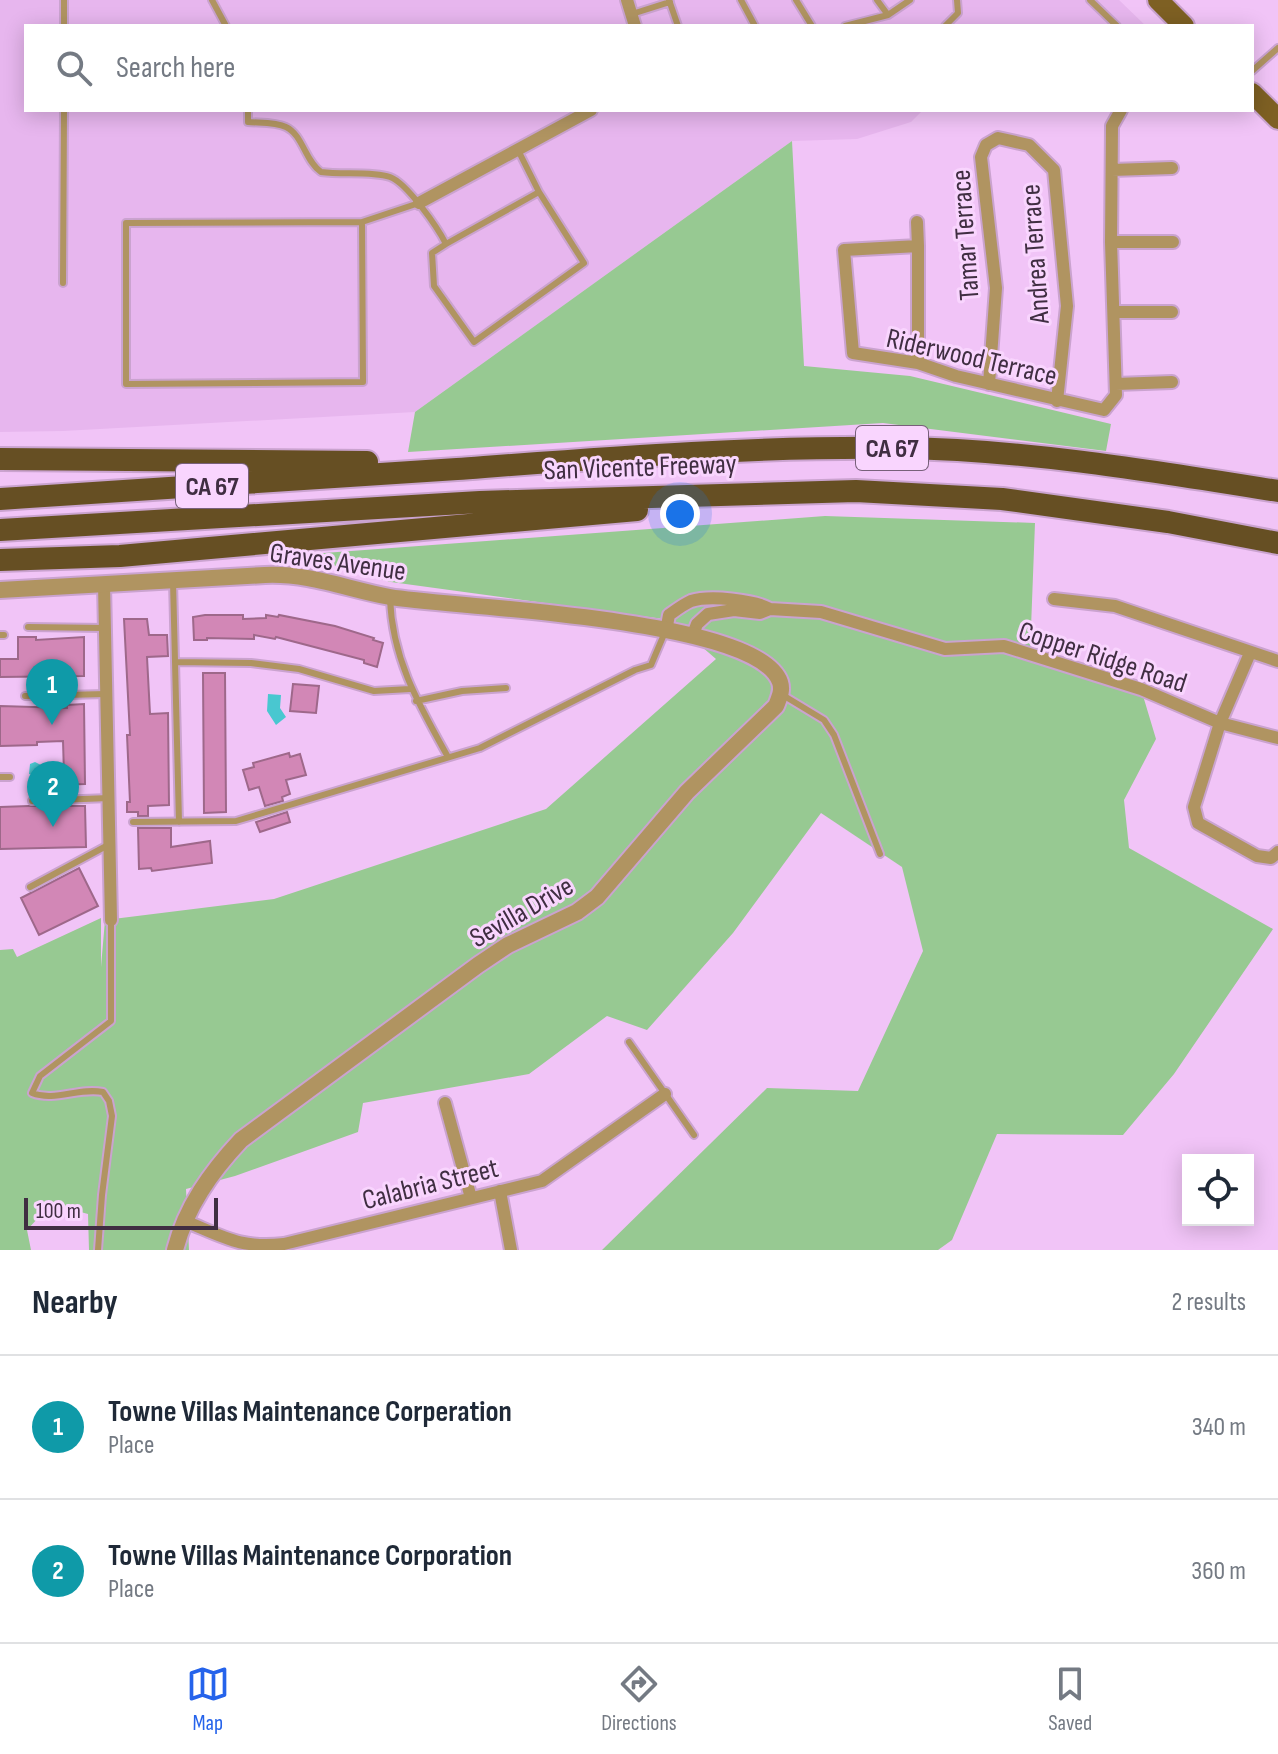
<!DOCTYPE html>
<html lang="en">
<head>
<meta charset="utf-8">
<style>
  :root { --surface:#fff; --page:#f6f6f7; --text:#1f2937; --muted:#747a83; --line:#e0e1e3; --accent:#2563eb }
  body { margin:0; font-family:"Sofia Sans Condensed",sans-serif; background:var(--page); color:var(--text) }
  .controls { position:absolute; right:24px; bottom:24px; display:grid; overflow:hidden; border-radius:0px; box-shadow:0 4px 20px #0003 }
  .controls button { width:72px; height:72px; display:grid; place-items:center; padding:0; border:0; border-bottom:2px solid var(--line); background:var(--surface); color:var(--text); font:40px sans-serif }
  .scale { position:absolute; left:24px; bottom:20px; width:194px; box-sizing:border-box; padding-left:8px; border:4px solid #402e42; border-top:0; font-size:22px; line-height:28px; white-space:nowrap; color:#402e42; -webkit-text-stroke:6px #f9d5fe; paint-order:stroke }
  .you { position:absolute; left:680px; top:514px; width:28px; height:28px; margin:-20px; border:6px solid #fff; border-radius:50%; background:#1a73e8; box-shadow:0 0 0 12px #1a73e833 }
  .badge { display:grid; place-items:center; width:52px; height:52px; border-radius:50%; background:var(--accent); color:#fff; font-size:26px; font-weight:700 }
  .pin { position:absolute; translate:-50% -66px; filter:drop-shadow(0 2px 4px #0008) }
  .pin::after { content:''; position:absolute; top:42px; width:28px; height:24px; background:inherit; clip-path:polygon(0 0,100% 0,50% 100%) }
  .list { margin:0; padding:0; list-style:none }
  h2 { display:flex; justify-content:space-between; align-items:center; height:104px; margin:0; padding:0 32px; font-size:34px }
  h2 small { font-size:26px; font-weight:400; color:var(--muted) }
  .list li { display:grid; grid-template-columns:52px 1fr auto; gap:24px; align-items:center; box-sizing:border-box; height:144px; padding:0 32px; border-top:2px solid var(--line) }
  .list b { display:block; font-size:30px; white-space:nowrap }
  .list p { margin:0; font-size:26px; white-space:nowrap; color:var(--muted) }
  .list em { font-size:26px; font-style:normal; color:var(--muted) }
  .icon { flex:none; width:44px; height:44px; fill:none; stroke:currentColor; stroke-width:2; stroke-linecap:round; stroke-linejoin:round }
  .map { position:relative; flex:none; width:1278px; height:1250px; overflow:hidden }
  .search { position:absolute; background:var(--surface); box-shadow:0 4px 20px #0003; left:24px; right:24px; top:24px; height:88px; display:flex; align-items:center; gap:20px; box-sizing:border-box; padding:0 28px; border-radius:0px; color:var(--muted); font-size:30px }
  .sheet { height:392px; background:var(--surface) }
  nav { display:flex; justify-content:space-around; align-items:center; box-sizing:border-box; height:112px; border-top:2px solid var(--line); background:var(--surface); font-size:22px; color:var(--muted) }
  nav a { display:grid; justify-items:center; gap:4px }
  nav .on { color:var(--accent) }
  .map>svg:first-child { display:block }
  .built { fill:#e7b6ee }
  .green { fill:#97c992 }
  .water { fill:#49c7d0 }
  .building { fill:#d287b6; stroke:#9e688a; stroke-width:2 }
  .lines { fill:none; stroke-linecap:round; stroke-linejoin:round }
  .service-casing { stroke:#caa3cf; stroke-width:10 }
  .minor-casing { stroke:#caa3cf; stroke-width:16 }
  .tertiary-casing { stroke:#caa3cf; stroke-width:20 }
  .primary-casing { stroke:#caa3cf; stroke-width:24 }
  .motorway-casing { stroke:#caa3cf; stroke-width:26 }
  .service { stroke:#b09461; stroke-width:6 }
  .minor { stroke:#b09461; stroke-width:12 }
  .tertiary { stroke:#b09461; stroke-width:16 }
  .primary { stroke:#7e6023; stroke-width:20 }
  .motorway { stroke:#664f23; stroke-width:22 }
  .labels { text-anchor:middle; stroke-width:6; stroke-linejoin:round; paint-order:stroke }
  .shield { fill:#f9d5fe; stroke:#78607a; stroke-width:2 }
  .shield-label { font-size:26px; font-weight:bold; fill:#402e42 }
  .street-label { font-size:28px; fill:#402e42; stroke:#f9d5fe }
</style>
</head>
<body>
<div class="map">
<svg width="1278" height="1250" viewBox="0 0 1278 1250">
  <rect width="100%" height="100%" fill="#f1c4f7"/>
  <!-- built -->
  <path class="built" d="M 0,0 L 1119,0 L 1146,26 L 26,26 L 26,110 L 923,110 L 911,122 L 857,139 L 792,141 L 415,412 L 63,431 L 0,432 Z"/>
  <!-- green -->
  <path class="green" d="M 792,141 L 804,366 L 910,376 L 1111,424 L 1106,451 L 883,423 L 408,452 L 415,412 Z
    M 825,516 L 1035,523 L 1030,654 L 1141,689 L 1156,739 L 1124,800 L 1129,848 L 1273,929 L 1174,1074 L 1123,1135 L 997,1134 L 952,1240 L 938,1250 L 602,1250 L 767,1088 L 858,1091 L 923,951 L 902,867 L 821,813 L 733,933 L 647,1030 L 607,1016 L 529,1074 L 363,1103 L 358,1132 L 235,1176 L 186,1189 L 189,1250 L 89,1250 L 88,1214 L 51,1204 L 27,1230 L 31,1250 L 0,1250 L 0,950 L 13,949 L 17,957 L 101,918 L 101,967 L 105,920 L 274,899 L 546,809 L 716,659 L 671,620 L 391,582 L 297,555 Z"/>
  <!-- water -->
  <path class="water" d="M 268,694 L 281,695 L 280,708 L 286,717 L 276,725 L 267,711 Z
    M 35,762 L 41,765 L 52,763 L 53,771 L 42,777 L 29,774 L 30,764 Z"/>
  <!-- building -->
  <path class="building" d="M 205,615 L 243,615 L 243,619 L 266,618 L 266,615 L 278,617 L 279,615 L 335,626 L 374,638 L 373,640 L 383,643 L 377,667 L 364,663 L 364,660 L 276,637 L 275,639 L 254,635 L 254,639 L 207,638 L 207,640 L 194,640 L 193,617 Z
    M 124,619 L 147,619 L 149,635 L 167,635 L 168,656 L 147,657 L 150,714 L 168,713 L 169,805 L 148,806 L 148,816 L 138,816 L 138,812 L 127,812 L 127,802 L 130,802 L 127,735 L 130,735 Z
    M 18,637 L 36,637 L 36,640 L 84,637 L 84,676 L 0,677 L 0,659 L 18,659 Z
    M 203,673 L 225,673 L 226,812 L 204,813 Z
    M 293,684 L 319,686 L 316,713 L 290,711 Z
    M 84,704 L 85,784 L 55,785 L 64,774 L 63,741 L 37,742 L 37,745 L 0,746 L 0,706 L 67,708 L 67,705 Z
    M 289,753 L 290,757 L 300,754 L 306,775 L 286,780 L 290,794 L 282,797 L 283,801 L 265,806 L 259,787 L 249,790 L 243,770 L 254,767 L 253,763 Z
    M 29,806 L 85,806 L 86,847 L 0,849 L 0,807 Z
    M 287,812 L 290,822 L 260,832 L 256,822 Z
    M 138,828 L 171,828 L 171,847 L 210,841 L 212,863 L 152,871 L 151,868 L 139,869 Z
    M 79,868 L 98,906 L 39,935 L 21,898 Z"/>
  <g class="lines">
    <defs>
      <path id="service" d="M 212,0 L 226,26
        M 669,0 L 678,26
        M 741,0 L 755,26
        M 796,0 L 812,26
        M 877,0 L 888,15
        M 1090,0 L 1117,26
        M 632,14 L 670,2
        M 64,26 L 64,0
        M 845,26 L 888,15 L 910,0
        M 945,26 L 958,13 L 957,0
        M 1252,71 L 1278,48
        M 248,110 L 248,122 C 260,123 276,122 286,127 C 303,135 305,161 321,172 C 342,175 371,171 390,177 C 407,183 438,228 446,244 L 539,192 L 518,150
        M 362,222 L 363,382 L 126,384 L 126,223 L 362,222 L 419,203
        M 446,244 L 432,253 L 434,286 L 474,342 L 584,263 L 539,192
        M 63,283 L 64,110
        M 173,581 L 179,822
        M 390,598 C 392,659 419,705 448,757
        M 28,627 L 105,628
        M 0,635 L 4,635
        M 176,662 L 251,663 L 299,669 L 374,691 L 410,689
        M 781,694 L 824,720 L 834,735 L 880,854
        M 25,696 L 106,694
        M 416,701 L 462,691 L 506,688
        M 0,777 L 10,777
        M 32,801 L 109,798
        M 133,822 L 236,821 L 480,748 L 635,670 L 651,665 L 665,632
        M 30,887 L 110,844
        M 629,1042 L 694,1135
        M 98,1250 L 102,1195 L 112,1116 L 109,1101 L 103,1092 C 79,1087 55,1102 32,1093 L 40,1076 L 111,1021 L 111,920"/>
      <path id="minor" d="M 627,0 L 635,26
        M 1112,170 L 1172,168
        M 419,203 L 591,110
        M 917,222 L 918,246
        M 1111,242 L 1173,242
        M 1114,312 L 1172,312
        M 918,363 L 918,246 L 844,250 L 853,353 L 918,363 L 956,376 L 1104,410 L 1116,395 L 1111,242 L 1112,126 L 1121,110
        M 989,384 L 996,288 L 981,157 L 986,145 L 998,138 L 1029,145 L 1054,170 L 1067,306 L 1057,401
        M 1116,384 L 1172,382
        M 104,584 L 111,920
        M 1054,599 L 1115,606 L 1278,661
        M 666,631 L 669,615 C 676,610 684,604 691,601 C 710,595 754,600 770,609
        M 692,637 L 697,624 L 708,614 L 734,610 L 760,613 L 770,609 L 821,612 L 945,649 L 1004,646 L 1141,689 L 1220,723 L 1278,738
        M 1250,653 L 1220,723 L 1194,807 L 1198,823 L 1257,856 L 1271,858 L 1278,852
        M 445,1103 L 471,1198
        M 500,1191 L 511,1250
        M 185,1221 C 224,1237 241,1249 284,1244 L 542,1181 L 665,1094"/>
      <path id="tertiary" d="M 0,590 L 265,575 C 309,573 347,589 390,597 C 456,608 756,617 780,682 C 783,691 779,698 776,706 L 687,792 L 597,897 L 577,912 L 508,945 L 478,965 L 241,1140 C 211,1172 186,1207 175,1250"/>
      <path id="primary" d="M 1158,0 L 1184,26
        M 1252,93 L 1278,119"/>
      <path id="motorway" d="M 0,459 L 367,462
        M 0,499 C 152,489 304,480 457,469 C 604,458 752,446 901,448 C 1028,450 1153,471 1278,491
        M 0,530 L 480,502 L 856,491 L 1002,499 L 1168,522 L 1278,543
        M 0,560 L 120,556 L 637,510"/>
    </defs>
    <!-- service casing -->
    <use href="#service" class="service-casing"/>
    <!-- minor casing -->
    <use href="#minor" class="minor-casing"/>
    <!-- tertiary casing -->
    <use href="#tertiary" class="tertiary-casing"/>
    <!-- primary casing -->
    <use href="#primary" class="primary-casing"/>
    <!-- motorway casing -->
    <use href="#motorway" class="motorway-casing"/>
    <!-- service -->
    <use href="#service" class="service"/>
    <!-- minor -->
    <use href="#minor" class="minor"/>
    <!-- tertiary -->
    <use href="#tertiary" class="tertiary"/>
    <!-- primary -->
    <use href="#primary" class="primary"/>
    <!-- motorway -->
    <use href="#motorway" class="motorway"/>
  </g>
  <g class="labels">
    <!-- shield labels -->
    <g class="shield">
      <rect x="856" y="426" width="72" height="44" rx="6"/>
      <rect x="176" y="464" width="72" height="44" rx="6"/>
    </g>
    <g class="shield-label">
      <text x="892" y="457">CA 67</text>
      <text x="212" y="495">CA 67</text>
    </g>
    <!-- street labels -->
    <g class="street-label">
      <text transform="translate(964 235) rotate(-94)" y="10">Tamar Terrace</text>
      <text transform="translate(1034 254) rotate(-94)" y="10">Andrea Terrace</text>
      <text transform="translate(972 356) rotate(13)" y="10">Riderwood Terrace</text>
      <text transform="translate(640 466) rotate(-2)" y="10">San Vicente Freeway</text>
      <text transform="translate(338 561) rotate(8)" y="10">Graves Avenue</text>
      <text transform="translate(1103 656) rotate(18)" y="10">Copper Ridge Road</text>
      <text transform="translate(521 911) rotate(-30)" y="10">Sevilla Drive</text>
      <text transform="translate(430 1183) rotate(-14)" y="10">Calabria Street</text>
    </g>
  </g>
</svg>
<div class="controls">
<button><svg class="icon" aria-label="locate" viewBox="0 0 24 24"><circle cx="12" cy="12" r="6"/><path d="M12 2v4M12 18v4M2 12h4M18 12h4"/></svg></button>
</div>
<div class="scale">100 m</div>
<div class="you"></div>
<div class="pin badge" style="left:52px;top:725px;background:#0f9aa8">1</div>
<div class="pin badge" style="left:53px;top:827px;background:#0f9aa8">2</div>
<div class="search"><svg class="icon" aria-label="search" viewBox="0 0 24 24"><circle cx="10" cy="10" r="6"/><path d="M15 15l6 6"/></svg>Search here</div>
</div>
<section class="sheet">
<h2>Nearby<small>2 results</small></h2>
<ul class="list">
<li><span class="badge" style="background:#0f9aa8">1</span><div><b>Towne Villas Maintenance Corperation</b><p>Place</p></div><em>340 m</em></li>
<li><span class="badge" style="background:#0f9aa8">2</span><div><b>Towne Villas Maintenance Corporation</b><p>Place</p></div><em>360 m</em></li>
</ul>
</section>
<nav>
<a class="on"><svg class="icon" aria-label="map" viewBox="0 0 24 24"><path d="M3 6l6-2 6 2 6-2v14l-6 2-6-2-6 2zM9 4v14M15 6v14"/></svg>Map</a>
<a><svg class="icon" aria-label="directions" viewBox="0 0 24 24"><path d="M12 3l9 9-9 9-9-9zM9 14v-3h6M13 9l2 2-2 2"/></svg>Directions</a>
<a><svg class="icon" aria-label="saved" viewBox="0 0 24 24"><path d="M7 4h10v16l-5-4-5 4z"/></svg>Saved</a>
</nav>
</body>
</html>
